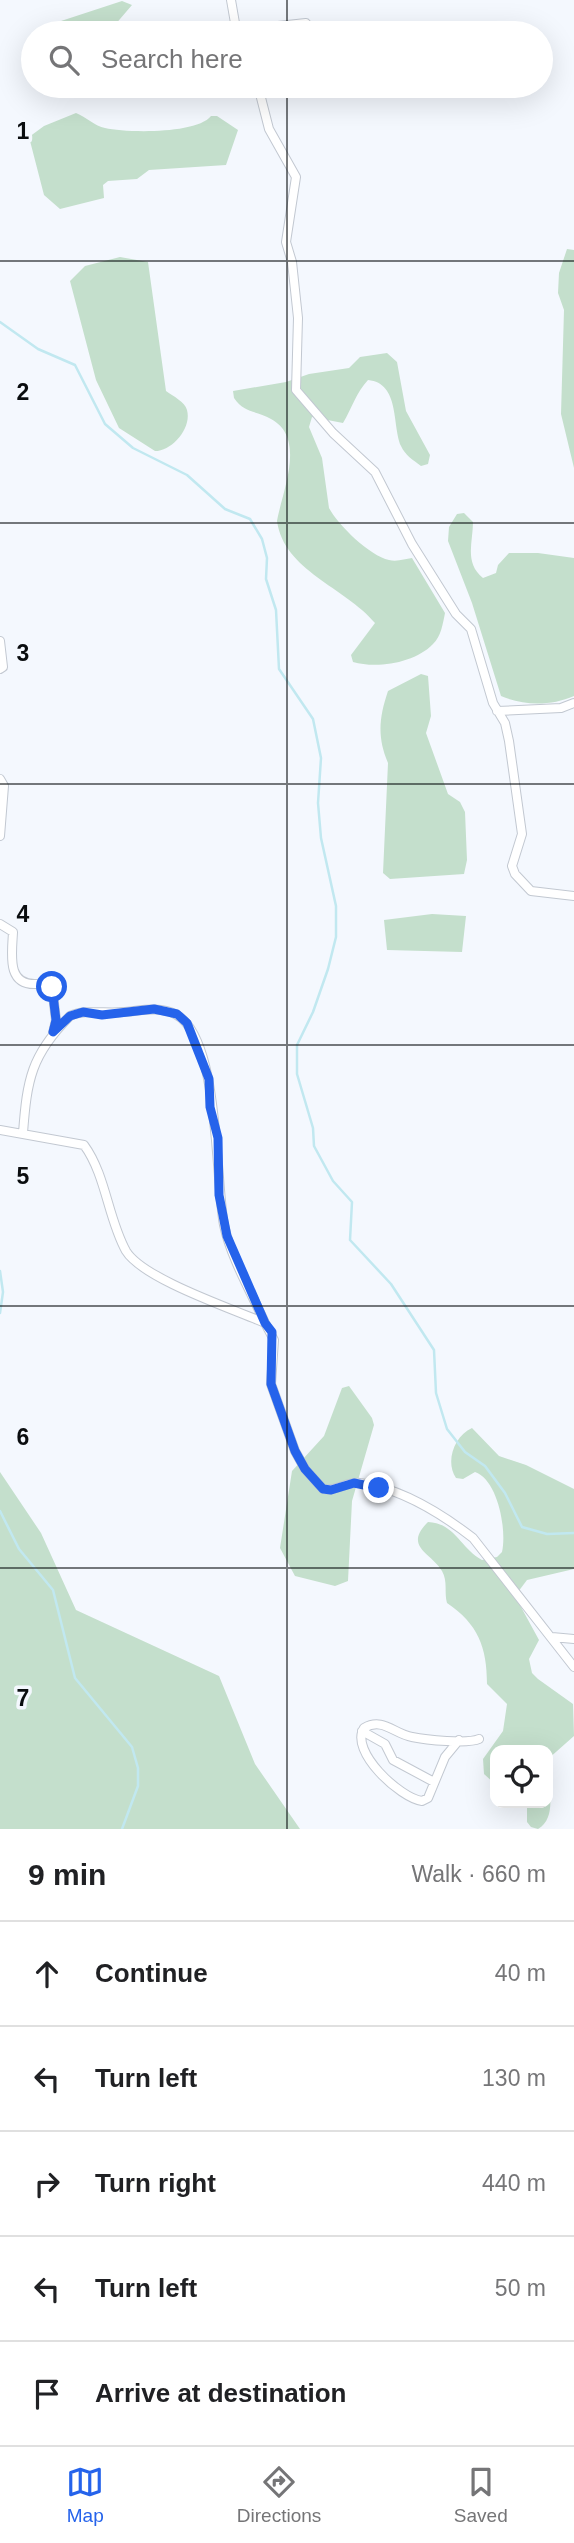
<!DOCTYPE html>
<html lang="en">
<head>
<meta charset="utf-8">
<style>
  :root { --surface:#fff; --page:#f6f6f6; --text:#202124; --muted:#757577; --line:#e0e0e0; --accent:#2563eb }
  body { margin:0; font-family:Arial,sans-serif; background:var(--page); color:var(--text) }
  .controls { position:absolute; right:21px; bottom:21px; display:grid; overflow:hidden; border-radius:14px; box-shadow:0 7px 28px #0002 }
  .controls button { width:63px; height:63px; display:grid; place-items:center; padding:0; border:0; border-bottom:2px solid var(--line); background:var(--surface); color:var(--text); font:35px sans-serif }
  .stop { position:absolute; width:21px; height:21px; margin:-16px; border:5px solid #2563eb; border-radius:50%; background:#fff }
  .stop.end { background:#2563eb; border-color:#fff; box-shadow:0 2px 7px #0008 }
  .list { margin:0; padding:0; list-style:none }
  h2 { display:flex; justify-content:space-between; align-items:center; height:91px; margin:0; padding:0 28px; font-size:30px }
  h2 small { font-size:23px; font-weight:400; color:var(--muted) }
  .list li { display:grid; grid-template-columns:46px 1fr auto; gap:21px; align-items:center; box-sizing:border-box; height:105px; padding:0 28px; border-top:2px solid var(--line) }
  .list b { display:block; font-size:26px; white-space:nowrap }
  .list em { font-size:23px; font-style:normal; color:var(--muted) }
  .icon { flex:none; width:38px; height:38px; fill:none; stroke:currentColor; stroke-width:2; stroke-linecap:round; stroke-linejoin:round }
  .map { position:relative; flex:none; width:574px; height:1829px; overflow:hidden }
  .search { position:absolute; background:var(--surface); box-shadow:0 7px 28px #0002; left:21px; right:21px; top:21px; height:77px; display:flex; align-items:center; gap:18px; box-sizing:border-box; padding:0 24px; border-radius:38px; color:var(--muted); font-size:26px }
  .sheet { height:616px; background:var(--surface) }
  nav { display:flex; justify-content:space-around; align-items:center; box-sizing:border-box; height:98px; border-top:2px solid var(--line); background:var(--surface); font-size:19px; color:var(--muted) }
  nav a { display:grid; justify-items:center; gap:4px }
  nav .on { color:var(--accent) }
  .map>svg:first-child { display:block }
  .green { fill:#c4dfcc }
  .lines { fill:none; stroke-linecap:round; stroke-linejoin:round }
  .stream { stroke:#c1e8f0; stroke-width:2.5 }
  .minor-casing { stroke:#c2c8d1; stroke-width:10 }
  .minor { stroke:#fff; stroke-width:8 }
  .route { stroke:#2563eb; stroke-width:9 }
  .grid { fill:none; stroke:#0a0d0f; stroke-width:2; stroke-opacity:0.55 }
  .grid-label { font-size:23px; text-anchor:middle; font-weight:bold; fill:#0a0d0f; stroke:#f4f8fe; stroke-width:7; stroke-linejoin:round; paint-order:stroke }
</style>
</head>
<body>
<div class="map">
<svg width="574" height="1829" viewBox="0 0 574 1829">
  <rect width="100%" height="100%" fill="#f4f8fe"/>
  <!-- green -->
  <path class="green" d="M 122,1 L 132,5 L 108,33 L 65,33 L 61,21 Z
    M 76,113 C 86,117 95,126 105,128 C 127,133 197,134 211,116 L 217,116 L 238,130 L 226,165 L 149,170 L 137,179 L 108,181 L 103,185 L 104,198 L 60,209 L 44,195 L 29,137 L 44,126 Z
    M 567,249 L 574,250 L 574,468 L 561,414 L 564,310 L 558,293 L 559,273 Z
    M 120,257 L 148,262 L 166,391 C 173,396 185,402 187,410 C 192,428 172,451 155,451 L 119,428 L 96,380 L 70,281 L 85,266 Z
    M 387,353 L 397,362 L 406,411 L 430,455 L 428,464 L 421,466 C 413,460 405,455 401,446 C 392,425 400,383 368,380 C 356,393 352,408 343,423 L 312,417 L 309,427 L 322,458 L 329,508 C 338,525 370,556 389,560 C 397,562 405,559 412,558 L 445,613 C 443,623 441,637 433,644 C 415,663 377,669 353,662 L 351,655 L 375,623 C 345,587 284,571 277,521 C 282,492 307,438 271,419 C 257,411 244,413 234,398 L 233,391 L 286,382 L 309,374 L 349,368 L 360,357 Z
    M 464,513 L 473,522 C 473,542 464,563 483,578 L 496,573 L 498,565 L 509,553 L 538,553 L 574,558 L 574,696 C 551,706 524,706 501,696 L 472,603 L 448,541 L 449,527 L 457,514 Z
    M 421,674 L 428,676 L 431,716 L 426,733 L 448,794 L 460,802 L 465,812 L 467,860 L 464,874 L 390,879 L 383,873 L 388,763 C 377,737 379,718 388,691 Z
    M 432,914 L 466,916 L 462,952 L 387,950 L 384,920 Z
    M 349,1386 L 372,1418 L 374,1425 L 352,1501 L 348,1581 L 335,1586 L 295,1576 L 280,1548 L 292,1471 L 324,1436 L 342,1388 Z
    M 472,1428 L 499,1456 L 526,1465 L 574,1489 L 574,1569 L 527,1580 L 515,1596 L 539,1640 L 529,1659 L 532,1673 L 538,1679 L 573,1704 L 574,1736 L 548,1759 L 548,1750 L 495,1750 L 495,1784 L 484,1774 L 483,1759 L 503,1731 L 507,1704 L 487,1684 C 487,1647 478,1624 447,1603 C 444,1592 448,1582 442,1571 C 431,1552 403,1547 428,1522 C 455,1523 461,1549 482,1560 L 497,1557 L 502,1552 C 507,1530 498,1480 475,1472 L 463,1479 L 456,1478 C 445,1462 454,1436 472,1428 Z
    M 0,1472 L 41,1533 L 76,1610 L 219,1676 L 255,1764 L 300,1829 L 0,1829 Z
    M 548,1781 C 551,1797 554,1820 538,1829 L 531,1827 L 527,1822 L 527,1803 L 548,1803 Z"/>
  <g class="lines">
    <!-- stream -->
    <path class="stream" d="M 0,322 L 38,349 L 75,365 L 105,424 L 133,448 L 187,475 L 225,509 L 250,519 L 262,539 L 267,558 L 266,579 L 276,610 L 279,669 L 313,719 L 321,758 L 318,803 L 321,838 L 336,906 L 336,937 L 328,969 L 313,1012 L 297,1045 L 297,1074 L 313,1128 L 314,1146 L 333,1181 L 352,1202 L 350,1240 L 391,1284 L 434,1350 L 436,1393 L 447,1429 L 465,1452 L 485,1466 L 505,1493 L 522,1527 L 547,1534 L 574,1533
      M 0,1271 L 3,1292 L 0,1313
      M 0,1511 L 19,1549 L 53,1590 L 75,1678 L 132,1747 L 138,1768 L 138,1786 L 122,1829"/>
    <defs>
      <path id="minor" d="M 231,0 L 235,23 L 240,33
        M 213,33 L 306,23 L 313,33
        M 258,86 L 269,129 L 296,177 L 286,242 L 292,262 L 298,318 L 296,390 L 333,433 L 375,472 L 412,544 L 456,614 L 471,629 L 493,703 L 505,723 L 509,741 L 522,834 L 512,866 L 515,874 L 531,891 L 574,896
        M 0,641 L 3,667 L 0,669
        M 497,711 L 561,708 L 574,703
        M 0,779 L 4,786 L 0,836
        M 0,924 L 13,932 C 12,954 6,986 37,984 C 44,983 47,982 52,987 L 56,1020 L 53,1033
        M 0,1130 L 84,1145 C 106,1175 108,1219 126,1251 C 143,1279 233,1309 265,1323
        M 23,1133 C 27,1080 31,1055 70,1016 C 84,1009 107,1014 123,1012 C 139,1011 159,1006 175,1014 C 220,1036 215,1179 224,1225 C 231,1258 251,1292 265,1323 L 274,1340 L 271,1384 L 295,1451 L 305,1469 L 323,1489 C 336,1492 347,1481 360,1483 C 400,1488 442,1514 473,1538 L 574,1667
        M 552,1637 L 574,1639
        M 362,1731 L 385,1744 L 393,1760 L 434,1782
        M 459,1740 L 445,1757 L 428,1798 L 422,1801 C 400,1798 349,1751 364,1728 C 383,1717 394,1734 412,1737 C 426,1740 468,1744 479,1739"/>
    </defs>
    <!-- minor casing -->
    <use href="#minor" class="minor-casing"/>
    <!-- minor -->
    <use href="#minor" class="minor"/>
  </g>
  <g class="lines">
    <!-- route -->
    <path class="route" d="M 52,987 L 56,1020 L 53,1032 L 70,1016 L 83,1012 L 102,1015 L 154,1009 L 177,1014 L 187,1023 L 209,1079 L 210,1107 L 218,1138 L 219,1195 L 227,1236 L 265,1323 L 272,1332 L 271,1384 L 295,1451 L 305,1469 L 323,1489 L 331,1490 L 354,1483 L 379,1488"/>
  </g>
  <!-- grid -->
  <path class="grid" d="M 287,0 L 287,33M 287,86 L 287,1829M 0,261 L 574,261M 0,523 L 574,523M 0,784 L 574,784M 0,1045 L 574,1045M 0,1306 L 574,1306M 0,1568 L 574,1568"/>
  <g class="grid-label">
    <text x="23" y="139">1</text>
    <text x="23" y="400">2</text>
    <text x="23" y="661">3</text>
    <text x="23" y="922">4</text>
    <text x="23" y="1184">5</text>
    <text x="23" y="1445">6</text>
    <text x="23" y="1706">7</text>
  </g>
</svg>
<div class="controls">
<button><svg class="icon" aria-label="locate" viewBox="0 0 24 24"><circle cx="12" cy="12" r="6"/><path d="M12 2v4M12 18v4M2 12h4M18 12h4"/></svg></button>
</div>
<div class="stop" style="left:52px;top:987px"></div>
<div class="stop end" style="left:379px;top:1488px"></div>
<div class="search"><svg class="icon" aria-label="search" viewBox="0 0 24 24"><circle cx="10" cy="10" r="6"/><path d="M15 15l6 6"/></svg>Search here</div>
</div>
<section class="sheet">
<h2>9 min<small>Walk · 660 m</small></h2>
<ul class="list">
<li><svg class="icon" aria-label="ahead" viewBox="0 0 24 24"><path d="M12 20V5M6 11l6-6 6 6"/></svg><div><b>Continue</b></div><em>40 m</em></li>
<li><svg class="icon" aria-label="left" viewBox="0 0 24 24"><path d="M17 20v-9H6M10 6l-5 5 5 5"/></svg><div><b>Turn left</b></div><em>130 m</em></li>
<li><svg class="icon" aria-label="right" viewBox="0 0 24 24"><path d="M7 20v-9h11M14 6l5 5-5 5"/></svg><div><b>Turn right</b></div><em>440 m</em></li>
<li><svg class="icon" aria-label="left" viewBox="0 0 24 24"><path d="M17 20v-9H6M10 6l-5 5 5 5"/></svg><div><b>Turn left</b></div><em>50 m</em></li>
<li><svg class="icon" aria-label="arrive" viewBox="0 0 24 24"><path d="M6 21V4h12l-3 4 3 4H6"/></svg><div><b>Arrive at destination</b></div></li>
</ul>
</section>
<nav>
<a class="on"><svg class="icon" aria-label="map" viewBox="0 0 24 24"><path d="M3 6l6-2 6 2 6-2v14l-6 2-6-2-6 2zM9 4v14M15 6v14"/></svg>Map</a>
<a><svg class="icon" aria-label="directions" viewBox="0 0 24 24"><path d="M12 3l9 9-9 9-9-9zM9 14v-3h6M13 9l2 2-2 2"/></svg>Directions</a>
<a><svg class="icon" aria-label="saved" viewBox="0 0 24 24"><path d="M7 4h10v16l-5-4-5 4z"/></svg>Saved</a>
</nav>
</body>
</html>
